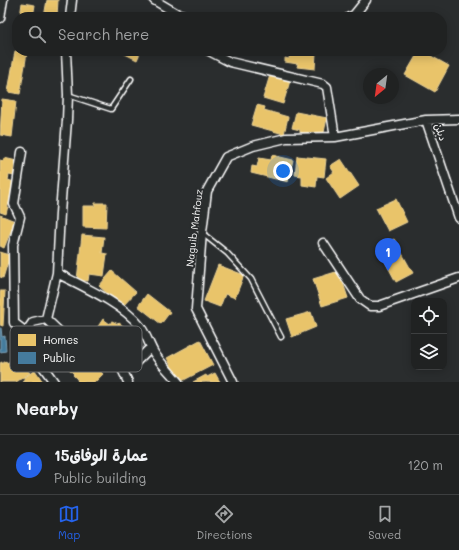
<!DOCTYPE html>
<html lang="en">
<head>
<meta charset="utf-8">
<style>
  :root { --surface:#202222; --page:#2d2f2f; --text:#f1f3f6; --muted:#a2a4a5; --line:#3d3f40; --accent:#2563eb }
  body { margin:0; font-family:Mali,"Playpen Sans Arabic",sans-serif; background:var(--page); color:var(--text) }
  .controls { position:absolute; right:12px; bottom:12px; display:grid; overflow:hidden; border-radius:8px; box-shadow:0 2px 10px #0003 }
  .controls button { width:36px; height:36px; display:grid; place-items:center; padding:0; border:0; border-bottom:1px solid var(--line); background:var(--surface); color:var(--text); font:20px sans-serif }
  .compass { position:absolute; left:363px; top:68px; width:36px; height:36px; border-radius:50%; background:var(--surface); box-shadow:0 2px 10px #0003; rotate:209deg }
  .you { position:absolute; left:283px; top:171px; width:14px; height:14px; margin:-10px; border:3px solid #fff; border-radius:50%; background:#1a73e8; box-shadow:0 0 0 6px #1a73e833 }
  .badge { display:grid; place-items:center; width:26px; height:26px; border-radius:50%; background:var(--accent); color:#fff; font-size:13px; font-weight:700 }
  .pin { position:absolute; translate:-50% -33px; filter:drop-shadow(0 1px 2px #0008) }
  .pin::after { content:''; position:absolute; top:21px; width:14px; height:12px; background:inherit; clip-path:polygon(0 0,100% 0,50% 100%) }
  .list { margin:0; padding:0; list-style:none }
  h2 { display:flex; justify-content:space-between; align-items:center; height:52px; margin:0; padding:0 16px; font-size:17px }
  h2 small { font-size:13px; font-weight:400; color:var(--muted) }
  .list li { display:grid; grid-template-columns:26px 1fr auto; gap:12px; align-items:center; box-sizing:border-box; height:60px; padding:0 16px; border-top:1px solid var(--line) }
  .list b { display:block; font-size:15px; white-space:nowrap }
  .list p { margin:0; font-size:13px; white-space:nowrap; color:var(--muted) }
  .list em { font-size:13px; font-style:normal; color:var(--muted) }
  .icon { flex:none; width:22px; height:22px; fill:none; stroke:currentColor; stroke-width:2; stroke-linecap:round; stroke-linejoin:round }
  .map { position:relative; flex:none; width:459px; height:382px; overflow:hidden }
  .search { position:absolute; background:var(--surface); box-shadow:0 2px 10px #0003; left:12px; right:12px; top:12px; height:44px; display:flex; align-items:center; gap:10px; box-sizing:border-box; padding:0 14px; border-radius:16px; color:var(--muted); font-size:15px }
  .sheet { height:112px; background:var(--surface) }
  nav { display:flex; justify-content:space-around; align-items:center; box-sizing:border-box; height:56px; border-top:1px solid var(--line); background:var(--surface); font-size:11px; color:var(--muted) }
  nav a { display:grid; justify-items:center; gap:2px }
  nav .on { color:var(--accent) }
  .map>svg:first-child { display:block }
  .homes { fill:#e9c46a; stroke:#f0d697 }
  .public { fill:#457b9d; stroke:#7da3ba }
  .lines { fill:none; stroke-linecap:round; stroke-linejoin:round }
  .lane-casing { stroke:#fff; stroke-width:7 }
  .street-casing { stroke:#fff; stroke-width:11 }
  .lane { stroke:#2a2d2e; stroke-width:4 }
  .street { stroke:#2a2d2e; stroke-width:8 }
  .labels { text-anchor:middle; stroke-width:4; stroke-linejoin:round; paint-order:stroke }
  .street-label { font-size:10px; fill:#fff; stroke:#2a2d2e }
  .key { fill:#2a2d2e; stroke:#6a6c6d; stroke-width:1 }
  .key-label { font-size:11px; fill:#fff }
</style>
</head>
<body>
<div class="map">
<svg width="459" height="382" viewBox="0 0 459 382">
  <rect width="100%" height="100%" fill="#2a2d2e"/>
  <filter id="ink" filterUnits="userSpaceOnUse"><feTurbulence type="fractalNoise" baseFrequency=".025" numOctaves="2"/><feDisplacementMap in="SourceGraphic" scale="8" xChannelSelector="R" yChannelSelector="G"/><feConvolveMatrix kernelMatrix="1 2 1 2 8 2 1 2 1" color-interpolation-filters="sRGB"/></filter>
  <g filter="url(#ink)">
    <!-- homes -->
    <path class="homes" d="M 47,0 L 58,0 L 57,17 L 44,17 Z
      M 22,3 L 35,5 L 33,17 L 20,17 Z
      M 15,51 L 27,53 L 20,94 L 8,92 Z
      M 119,51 L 141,51 L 137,60 Z
      M 290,51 L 316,53 L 315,69 L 297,67 L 298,64 L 285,62 L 285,58 L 289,59 Z
      M 419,51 L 422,51 L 449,66 L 435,92 L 405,75 Z
      M 270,75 L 290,81 L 283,104 L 263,98 Z
      M 2,99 L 16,101 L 12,137 L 0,135 Z
      M 257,105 L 265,107 L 264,110 L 288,117 L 284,134 L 251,125 Z
      M 296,112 L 327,118 L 323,137 L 300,132 L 300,130 L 292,128 Z
      M 272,155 L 293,160 L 288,182 L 251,173 L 252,166 L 257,167 L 259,158 L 271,160 Z
      M 297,156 L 326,159 L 324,177 L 317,176 L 316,187 L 302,185 L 302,176 L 295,175 Z
      M 4,158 L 17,161 L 14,176 L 9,175 L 8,180 L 14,182 L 6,214 L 0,212 L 0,160 L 3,161 Z
      M 341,159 L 359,186 L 340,199 L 326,178 L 334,172 L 330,166 Z
      M 396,199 L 407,222 L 388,231 L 376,208 Z
      M 95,203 L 107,203 L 106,228 L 83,227 L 83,206 L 95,206 Z
      M 0,215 L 15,221 L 4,248 L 0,246 Z
      M 82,235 L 104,237 L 102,253 L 107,254 L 104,276 L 89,274 L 88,281 L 77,280 Z
      M 394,239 L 413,273 L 396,282 L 378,248 Z
      M 0,252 L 10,255 L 3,278 L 0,277 Z
      M 218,265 L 244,275 L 235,298 L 225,294 L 220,307 L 204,301 Z
      M 112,271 L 136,292 L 122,307 L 99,286 Z
      M 339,271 L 348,298 L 322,306 L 313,279 Z
      M 0,291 L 5,291 L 3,326 L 0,325 Z
      M 147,294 L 170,312 L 161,324 L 138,306 Z
      M 311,312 L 316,327 L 292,337 L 286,319 Z
      M 103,319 L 110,324 L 112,321 L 118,324 L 119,323 L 129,330 L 128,331 L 134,335 L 131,338 L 135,341 L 127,354 L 113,343 L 114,341 L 112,340 L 111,342 L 95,331 Z
      M 200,340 L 213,365 L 180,382 L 167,358 Z
      M 49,345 L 52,345 L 59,351 L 60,350 L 64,355 L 65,353 L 69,358 L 70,356 L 74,360 L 79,359 L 87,364 L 89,362 L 95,368 L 96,367 L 103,374 L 95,382 L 78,382 L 77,379 L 73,375 L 74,374 L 49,348 Z
      M 14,359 L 16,363 L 18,361 L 23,368 L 25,367 L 30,373 L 16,382 L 0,382 L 0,363 L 2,362 L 2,364 L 6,361 L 7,363 Z
      M 35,370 L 43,382 L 23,382 L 25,381 L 24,378 Z
      M 215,373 L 220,382 L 193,382 L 206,375 L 207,377 Z"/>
    <!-- public -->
    <path class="public" d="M 0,328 L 1,328 L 2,337 L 5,336 L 6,351 L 0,352 Z"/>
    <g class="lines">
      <defs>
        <path id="lane" d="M 68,95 L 111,109 L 131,79
          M 202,233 L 227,253 L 251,279 L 281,337"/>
        <path id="street" d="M 154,0 L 176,13 L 190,17
          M 70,17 L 72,0
          M 349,17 L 354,15 L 366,0
          M 0,18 L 3,0
          M 209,51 L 230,62 L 323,84 L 327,87 L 335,137
          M 426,120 L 459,218
          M 22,152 L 14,204 L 20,217 L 13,245 L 14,323 L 26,332
          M 323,243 L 360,299 L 370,306 L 379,306 L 459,278
          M 57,273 C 82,286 123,304 140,326 C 146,334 149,344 154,353 C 161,364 170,372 178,382
          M 46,319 L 57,273 L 60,213 L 67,120 L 68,95 L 66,51
          M 46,319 L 67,339 L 109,358 L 122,369 L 136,362 L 151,347
          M 46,319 L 33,322 L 26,332 L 36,357 L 54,382
          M 122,369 L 128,382
          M 233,382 L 196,309 L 202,232 L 207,191 L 226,157 L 253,146 L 286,138 L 335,137 L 426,120 L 459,119"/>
      </defs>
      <!-- lane casing -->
      <use href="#lane" class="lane-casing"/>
      <!-- street casing -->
      <use href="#street" class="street-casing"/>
      <!-- lane -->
      <use href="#lane" class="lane"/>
      <!-- street -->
      <use href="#street" class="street"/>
    </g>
  </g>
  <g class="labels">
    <!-- street labels -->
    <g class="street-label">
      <text transform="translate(441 132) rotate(71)" y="4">دبلن</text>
      <text transform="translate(194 228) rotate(-83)" y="4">Naguib Mahfouz</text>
    </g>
  </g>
  <!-- legend -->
  <rect x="10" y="326" width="132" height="46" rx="6" class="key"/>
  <rect x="18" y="334" width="18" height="12" fill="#e9c46a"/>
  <rect x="18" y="352" width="18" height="12" fill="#457b9d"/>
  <g class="key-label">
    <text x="43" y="344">Homes</text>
    <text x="43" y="362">Public</text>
  </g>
</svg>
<div class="controls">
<button><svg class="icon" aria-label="locate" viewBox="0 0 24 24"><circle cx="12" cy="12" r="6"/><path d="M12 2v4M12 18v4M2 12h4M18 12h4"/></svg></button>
<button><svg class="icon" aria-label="layers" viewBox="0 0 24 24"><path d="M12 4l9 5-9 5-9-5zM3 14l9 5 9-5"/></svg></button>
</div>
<svg class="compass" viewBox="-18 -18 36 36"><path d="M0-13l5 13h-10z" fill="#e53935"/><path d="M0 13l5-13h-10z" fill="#a2a4a5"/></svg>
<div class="you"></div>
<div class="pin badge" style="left:388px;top:271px">1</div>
<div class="search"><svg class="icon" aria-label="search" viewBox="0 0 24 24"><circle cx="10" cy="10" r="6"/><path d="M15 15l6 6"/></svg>Search here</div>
</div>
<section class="sheet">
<h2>Nearby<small></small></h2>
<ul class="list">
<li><span class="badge">1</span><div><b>عمارة الوفاق15</b><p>Public building</p></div><em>120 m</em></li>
</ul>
</section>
<nav>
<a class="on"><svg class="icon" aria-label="map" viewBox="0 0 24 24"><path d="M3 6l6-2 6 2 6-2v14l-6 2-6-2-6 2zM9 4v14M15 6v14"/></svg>Map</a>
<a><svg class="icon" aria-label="directions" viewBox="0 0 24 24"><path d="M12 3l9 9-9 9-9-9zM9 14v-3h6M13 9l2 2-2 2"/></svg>Directions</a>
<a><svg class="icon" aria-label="saved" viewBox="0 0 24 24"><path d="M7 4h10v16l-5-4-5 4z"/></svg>Saved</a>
</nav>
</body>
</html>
